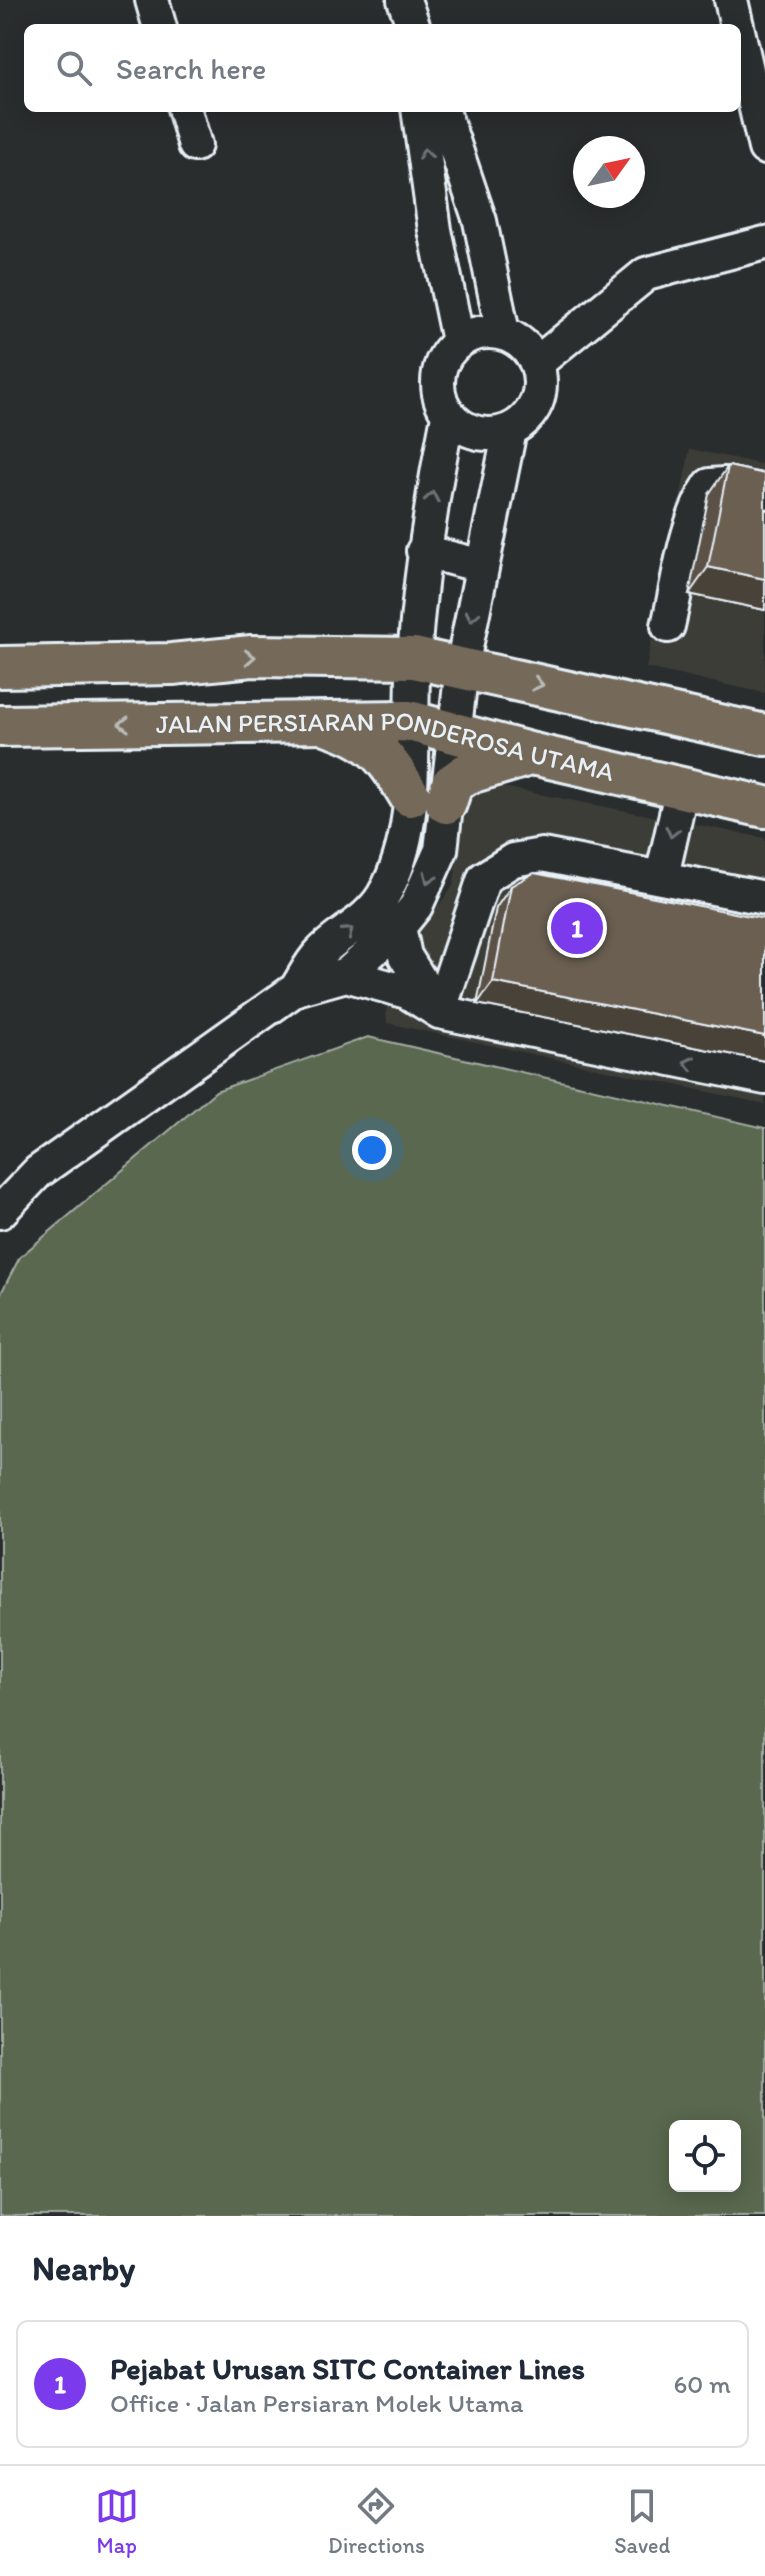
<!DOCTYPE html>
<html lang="en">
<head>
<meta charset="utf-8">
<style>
  :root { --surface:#fff; --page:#f6f6f7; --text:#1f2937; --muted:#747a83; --line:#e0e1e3; --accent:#7c3aed }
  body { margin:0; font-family:Itim,sans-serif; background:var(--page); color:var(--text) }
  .controls { position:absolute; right:24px; bottom:24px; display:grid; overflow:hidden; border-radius:12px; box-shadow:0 4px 20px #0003 }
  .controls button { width:72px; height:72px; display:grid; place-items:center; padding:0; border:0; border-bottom:2px solid var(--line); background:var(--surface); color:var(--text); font:40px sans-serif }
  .compass { position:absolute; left:573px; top:136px; width:72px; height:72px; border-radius:50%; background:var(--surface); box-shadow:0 4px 20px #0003; rotate:57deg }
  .you { position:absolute; left:372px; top:1150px; width:28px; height:28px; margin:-20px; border:6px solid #fff; border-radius:50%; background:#1a73e8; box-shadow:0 0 0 12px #1a73e833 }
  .badge { display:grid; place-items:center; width:52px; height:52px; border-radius:50%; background:var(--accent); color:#fff; font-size:26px; font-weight:700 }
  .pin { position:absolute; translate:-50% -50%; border:4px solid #fff; box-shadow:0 2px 8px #0006 }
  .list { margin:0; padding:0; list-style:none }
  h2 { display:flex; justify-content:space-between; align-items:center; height:104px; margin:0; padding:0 32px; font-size:34px }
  h2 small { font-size:26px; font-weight:400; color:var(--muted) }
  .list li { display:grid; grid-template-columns:52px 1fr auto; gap:24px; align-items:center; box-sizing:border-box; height:128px; margin:0 16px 16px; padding:0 16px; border:2px solid var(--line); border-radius:12px }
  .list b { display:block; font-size:30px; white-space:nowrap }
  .list p { margin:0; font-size:26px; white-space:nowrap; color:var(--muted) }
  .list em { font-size:26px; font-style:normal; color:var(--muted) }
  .icon { flex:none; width:44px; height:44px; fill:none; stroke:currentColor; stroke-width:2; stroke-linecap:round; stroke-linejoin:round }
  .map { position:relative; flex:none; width:765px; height:2216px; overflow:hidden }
  .search { position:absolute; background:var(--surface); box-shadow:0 4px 20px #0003; left:24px; right:24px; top:24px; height:88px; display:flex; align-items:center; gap:20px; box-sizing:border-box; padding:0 28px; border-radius:12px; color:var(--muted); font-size:30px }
  .sheet { height:248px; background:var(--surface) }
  nav { display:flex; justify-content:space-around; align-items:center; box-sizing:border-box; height:112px; border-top:2px solid var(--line); background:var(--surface); font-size:22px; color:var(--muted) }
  nav a { display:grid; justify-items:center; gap:4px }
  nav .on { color:var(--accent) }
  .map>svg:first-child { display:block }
  .built { fill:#3d3c38 }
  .green { fill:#5a6850; stroke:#a1aca4; stroke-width:2; fill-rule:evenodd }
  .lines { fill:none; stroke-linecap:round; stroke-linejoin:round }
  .minor-casing { stroke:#e8f1f8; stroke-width:38 }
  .major-casing { stroke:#e8f1f8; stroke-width:46 }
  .minor { stroke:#2a2d2e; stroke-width:32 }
  .major { stroke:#746a5a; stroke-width:40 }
  .wall { fill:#5b5146; stroke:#e8f1f8; stroke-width:2 }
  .shaded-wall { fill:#4a4239; stroke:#e8f1f8; stroke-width:2 }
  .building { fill:#6a5e51; stroke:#e8f1f8; stroke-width:2 }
  .oneway { stroke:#6c7275 }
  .oneway2 { stroke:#babbb9 }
  .labels { text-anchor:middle; stroke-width:6; stroke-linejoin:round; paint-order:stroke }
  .street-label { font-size:26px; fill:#e8f1f8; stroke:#2a2d2e }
</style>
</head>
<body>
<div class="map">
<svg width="765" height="2216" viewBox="0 0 765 2216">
  <rect width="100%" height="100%" fill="#2a2d2e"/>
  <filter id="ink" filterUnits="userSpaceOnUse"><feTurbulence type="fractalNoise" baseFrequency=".0125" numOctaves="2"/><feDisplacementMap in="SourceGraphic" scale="16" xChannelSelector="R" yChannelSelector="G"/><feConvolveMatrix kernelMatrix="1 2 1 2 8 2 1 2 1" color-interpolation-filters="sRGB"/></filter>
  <g filter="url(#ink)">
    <!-- built -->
    <path class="built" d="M 690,449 L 765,465 L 765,693 L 646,668 Z
      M 487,784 L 765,838 L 765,1104 L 387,1023 L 386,1006 L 396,973 L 416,936 L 453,886 L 467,802 L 473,790 Z"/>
    <!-- green -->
    <path class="green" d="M 368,1037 L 765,1128 L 765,2216 L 0,2216 L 0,1295 L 20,1257 L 216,1091 ZM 675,2126 L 735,2126 L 735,2186 L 675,2186 Z"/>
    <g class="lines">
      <defs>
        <path id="minor" d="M 152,0 L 160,28
          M 404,0 L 414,28
          M 731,0 L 765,148
          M 184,108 L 195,145
          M 418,108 L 435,230 L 458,341
          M 442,108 L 480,221 L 503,333
          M438 383a51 51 0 1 1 102 0a51 51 0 1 1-102 0Z
          M 537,363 L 646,274 L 765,243
          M 423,551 L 482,566
          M 668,626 C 679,580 684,524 710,485 L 725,484 L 765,492
          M 662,876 L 682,788
          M 399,927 L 405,956 L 438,1009
          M 346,975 L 407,992 L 439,1012 L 765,1078
          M 296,989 C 304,977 310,963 320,953 C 339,933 367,922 383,896 C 424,826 408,735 414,657 C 420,575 432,496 448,416
          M 439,1012 L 484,878 L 513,860 L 542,855 L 765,898
          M 0,1212 L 38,1172 L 296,989 L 346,975 L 399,927 L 416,906 L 441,850 L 462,667 L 510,430"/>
        <g id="major">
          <path d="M 0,667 L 172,664 L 252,656 L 414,658 L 765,735"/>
          <path d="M 329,725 C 375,740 386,757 410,796"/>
          <path id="s1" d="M 0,726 L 409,721 L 533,754 L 765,807"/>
          <path d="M 446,803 L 452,784 L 466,774 L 533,754"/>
        </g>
      </defs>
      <!-- minor casing -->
      <use href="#minor" class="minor-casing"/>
      <!-- major casing -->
      <use href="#major" class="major-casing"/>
      <!-- minor -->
      <use href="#minor" class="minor"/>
      <!-- major -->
      <use href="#major" class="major"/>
    </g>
    <!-- wall -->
    <path class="wall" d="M 728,466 L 765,474 L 765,610 L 689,594 L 709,494 Z
      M 511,886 L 765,919 L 765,1061 L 477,1004 L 496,908 Z"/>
    <!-- shaded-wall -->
    <path class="shaded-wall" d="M 708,567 L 765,579 L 765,610 L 689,594 Z
      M 493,982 L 765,1036 L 765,1061 L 477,1004 Z"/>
    <!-- building -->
    <path class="building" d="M 728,466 L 765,474 L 765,579 L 708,567 Z
      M 534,873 L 765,919 L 765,1036 L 493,982 L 511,886 Z"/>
    <!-- one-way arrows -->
    <defs><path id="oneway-chevron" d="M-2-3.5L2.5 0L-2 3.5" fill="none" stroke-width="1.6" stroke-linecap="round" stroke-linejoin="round" transform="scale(2)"/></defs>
    <g class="oneway">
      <use href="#oneway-chevron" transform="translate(425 154) rotate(-98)"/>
      <use href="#oneway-chevron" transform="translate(432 497) rotate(-80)"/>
      <use href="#oneway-chevron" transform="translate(472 616) rotate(101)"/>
      <use href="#oneway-chevron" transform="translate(672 832) rotate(103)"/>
      <use href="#oneway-chevron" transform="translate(429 878) rotate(114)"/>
      <use href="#oneway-chevron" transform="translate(348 932) rotate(-41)"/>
      <use href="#oneway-chevron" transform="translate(689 1063) rotate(-168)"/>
    </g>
    <g class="oneway2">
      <use href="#oneway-chevron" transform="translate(250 657) rotate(-3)"/>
      <use href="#oneway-chevron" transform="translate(538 684) rotate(13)"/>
      <use href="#oneway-chevron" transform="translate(124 724) rotate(179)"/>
    </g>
  </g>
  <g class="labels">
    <!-- street labels -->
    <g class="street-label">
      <text dy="9" stroke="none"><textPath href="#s1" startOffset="388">JALAN PERSIARAN PONDEROSA UTAMA</textPath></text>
    </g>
  </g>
</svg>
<div class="controls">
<button><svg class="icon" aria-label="locate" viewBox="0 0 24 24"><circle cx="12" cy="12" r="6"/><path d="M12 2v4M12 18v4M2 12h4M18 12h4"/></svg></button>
</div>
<svg class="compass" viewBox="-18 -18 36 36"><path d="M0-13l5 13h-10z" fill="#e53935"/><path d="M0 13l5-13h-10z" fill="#747a83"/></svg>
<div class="you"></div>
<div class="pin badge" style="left:577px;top:928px">1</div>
<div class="search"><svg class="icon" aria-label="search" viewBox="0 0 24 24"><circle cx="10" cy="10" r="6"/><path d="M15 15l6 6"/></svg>Search here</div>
</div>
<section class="sheet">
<h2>Nearby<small></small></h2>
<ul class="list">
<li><span class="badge">1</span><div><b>Pejabat Urusan SITC Container Lines</b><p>Office · Jalan Persiaran Molek Utama</p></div><em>60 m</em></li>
</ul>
</section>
<nav>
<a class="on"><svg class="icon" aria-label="map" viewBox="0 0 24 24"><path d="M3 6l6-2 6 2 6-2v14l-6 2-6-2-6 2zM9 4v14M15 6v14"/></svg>Map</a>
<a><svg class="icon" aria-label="directions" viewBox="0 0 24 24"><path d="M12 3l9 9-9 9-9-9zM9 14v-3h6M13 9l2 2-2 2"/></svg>Directions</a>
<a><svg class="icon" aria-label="saved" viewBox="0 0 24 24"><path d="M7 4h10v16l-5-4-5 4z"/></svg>Saved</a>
</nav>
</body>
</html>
